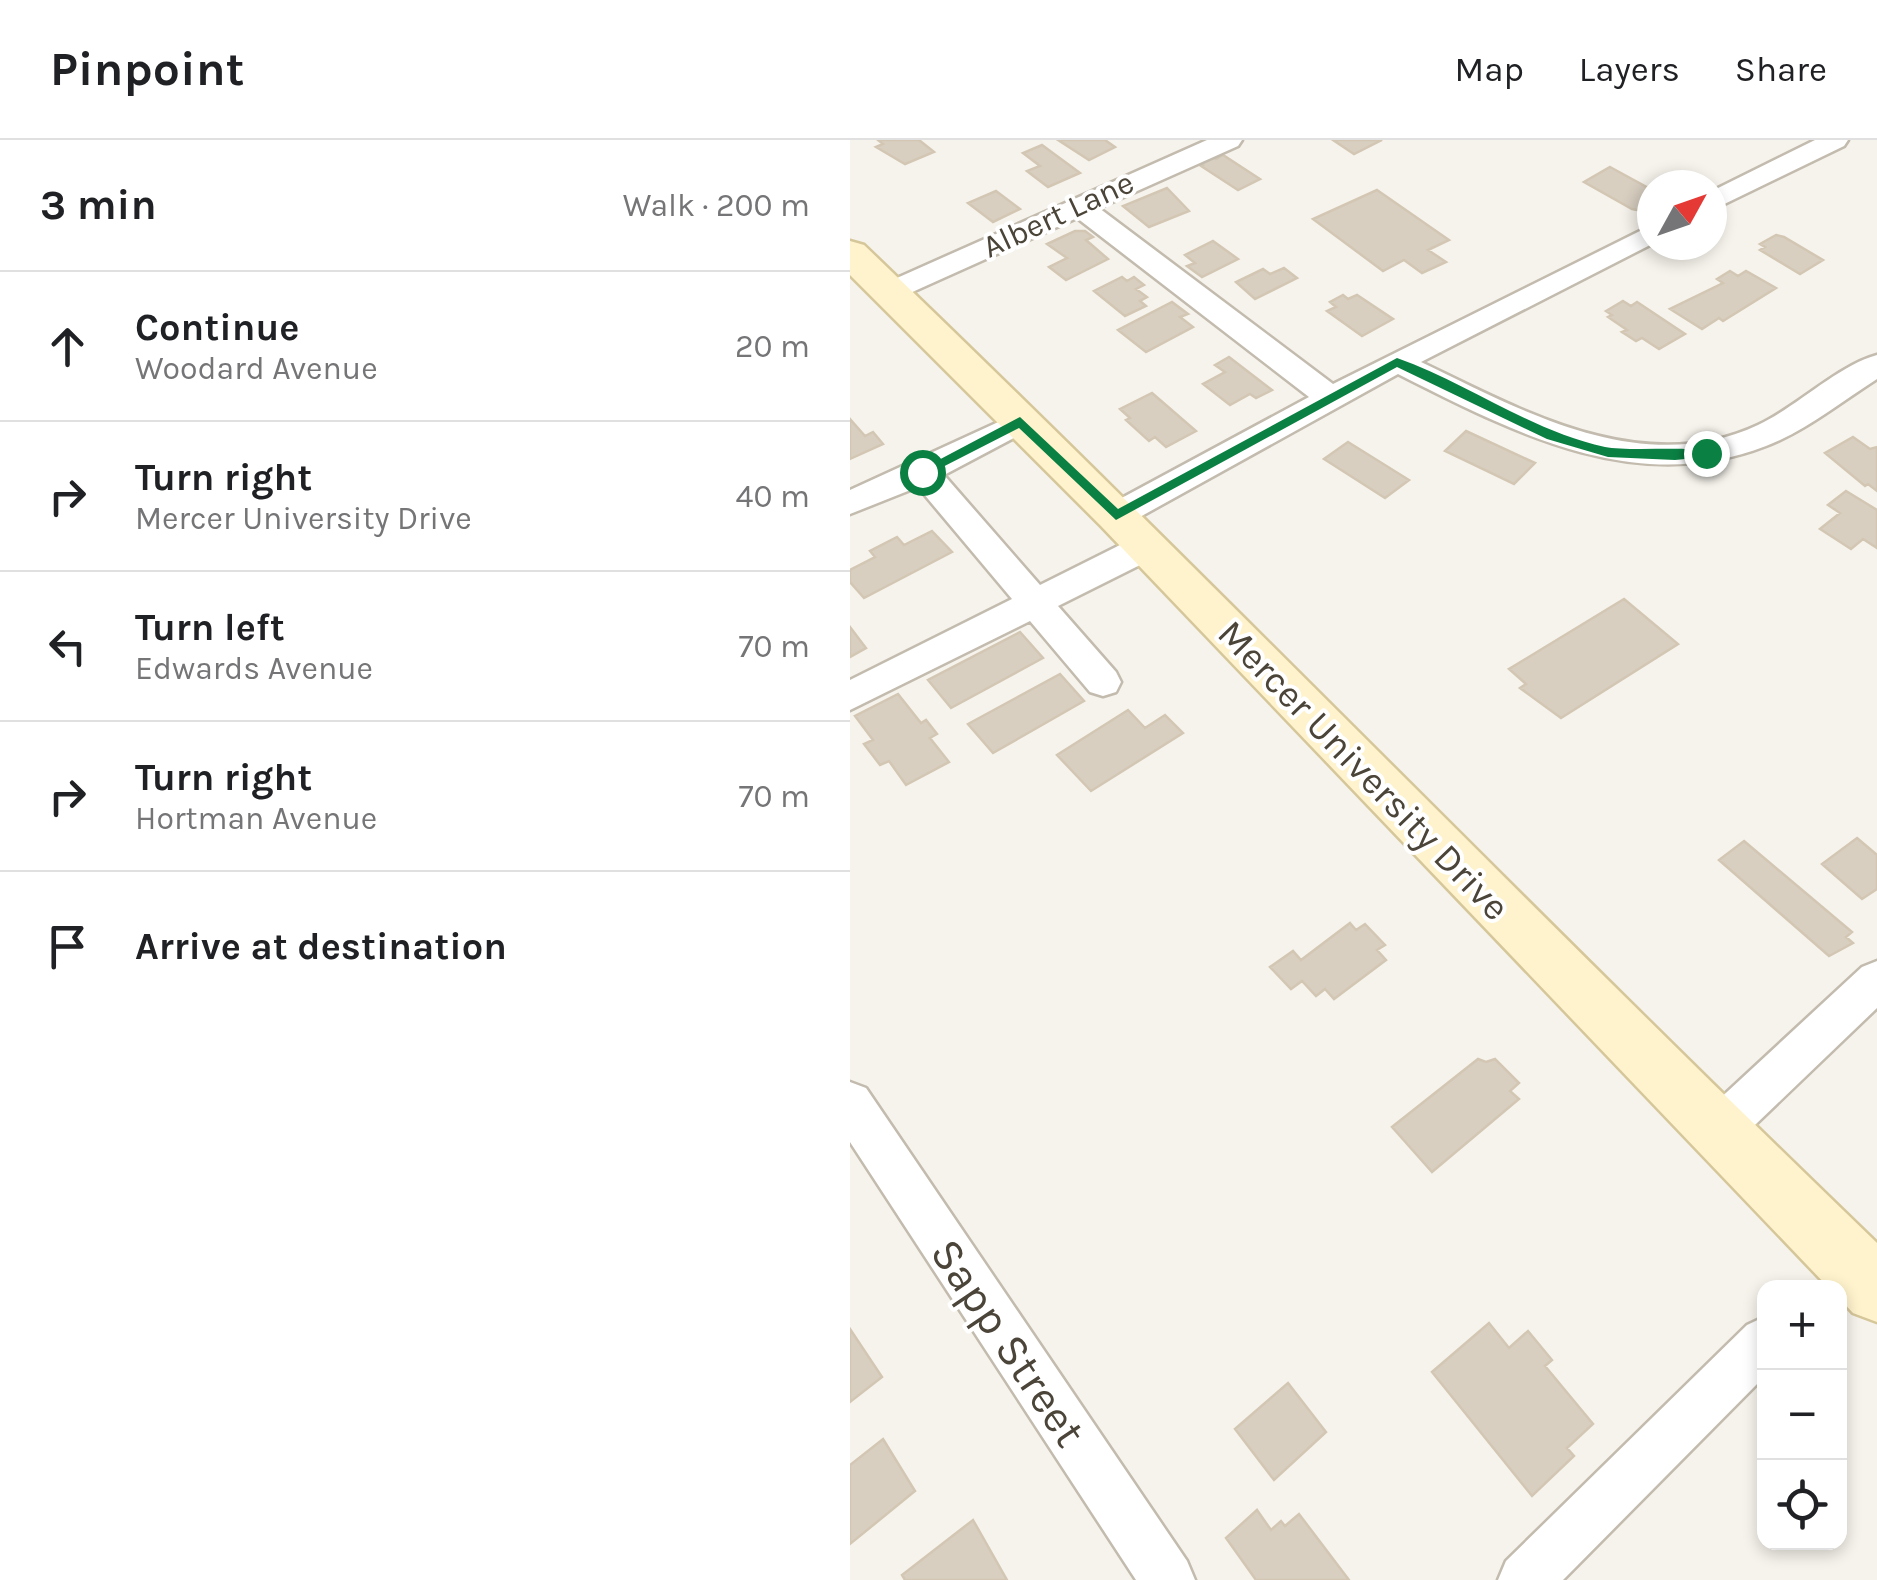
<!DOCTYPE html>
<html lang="en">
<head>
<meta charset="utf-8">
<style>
  :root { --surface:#fff; --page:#f6f6f6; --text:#202124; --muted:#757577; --line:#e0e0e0 }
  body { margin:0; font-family:Karla,sans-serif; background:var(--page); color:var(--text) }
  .controls { position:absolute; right:30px; bottom:30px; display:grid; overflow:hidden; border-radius:20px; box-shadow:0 5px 15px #0003 }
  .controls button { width:90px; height:90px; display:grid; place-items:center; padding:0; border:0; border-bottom:2px solid var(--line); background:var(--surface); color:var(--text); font:50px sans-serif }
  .compass { position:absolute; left:787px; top:30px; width:90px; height:90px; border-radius:50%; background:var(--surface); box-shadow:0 5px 15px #0003; rotate:50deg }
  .stop { position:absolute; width:30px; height:30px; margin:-22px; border:8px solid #0b8043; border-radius:50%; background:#fff }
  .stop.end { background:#0b8043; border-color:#fff; box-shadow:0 2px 10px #0008 }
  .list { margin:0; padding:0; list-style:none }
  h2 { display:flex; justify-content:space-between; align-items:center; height:130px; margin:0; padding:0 40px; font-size:42px }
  h2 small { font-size:32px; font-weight:400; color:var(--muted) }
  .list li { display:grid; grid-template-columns:65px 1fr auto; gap:30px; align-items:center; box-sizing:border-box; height:150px; padding:0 40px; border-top:2px solid var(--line) }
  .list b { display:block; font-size:38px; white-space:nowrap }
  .list p { margin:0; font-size:32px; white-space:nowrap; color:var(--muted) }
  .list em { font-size:32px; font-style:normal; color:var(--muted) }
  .icon { flex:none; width:55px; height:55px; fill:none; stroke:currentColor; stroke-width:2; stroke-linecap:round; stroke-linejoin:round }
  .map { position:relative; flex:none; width:1027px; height:1440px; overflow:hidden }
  header { display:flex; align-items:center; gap:60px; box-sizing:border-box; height:140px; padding:0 50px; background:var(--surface); border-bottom:2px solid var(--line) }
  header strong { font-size:48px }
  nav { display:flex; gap:55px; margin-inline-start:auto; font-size:35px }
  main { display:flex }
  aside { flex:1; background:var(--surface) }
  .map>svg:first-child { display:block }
  .building { fill:#d8cfc1; stroke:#d3c7b4; stroke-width:2.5 }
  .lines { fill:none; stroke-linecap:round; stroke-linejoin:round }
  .street-casing { stroke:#c2bbae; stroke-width:5 }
  .secondary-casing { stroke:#d6c79b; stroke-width:5 }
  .street { fill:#fff; fill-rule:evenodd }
  .secondary { fill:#fff3cd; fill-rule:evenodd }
  .route { fill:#0b8043 }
  .labels { text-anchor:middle; stroke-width:8; stroke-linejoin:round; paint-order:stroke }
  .far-street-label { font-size:32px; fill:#4b4439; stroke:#fff }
  .street-label { font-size:38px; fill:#4b4439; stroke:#fff }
  .near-street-label { font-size:45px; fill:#4b4439; stroke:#fff }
</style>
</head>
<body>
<header>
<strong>Pinpoint</strong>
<nav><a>Map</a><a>Layers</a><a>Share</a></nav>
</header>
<main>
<aside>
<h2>3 min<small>Walk · 200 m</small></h2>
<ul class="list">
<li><svg class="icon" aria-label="ahead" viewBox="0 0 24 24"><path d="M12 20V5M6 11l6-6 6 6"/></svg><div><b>Continue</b><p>Woodard Avenue</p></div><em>20 m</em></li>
<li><svg class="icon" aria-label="right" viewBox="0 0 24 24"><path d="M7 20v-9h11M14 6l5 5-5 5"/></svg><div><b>Turn right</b><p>Mercer University Drive</p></div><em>40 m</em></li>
<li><svg class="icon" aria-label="left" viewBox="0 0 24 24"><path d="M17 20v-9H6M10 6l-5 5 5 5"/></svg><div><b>Turn left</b><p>Edwards Avenue</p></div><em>70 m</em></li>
<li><svg class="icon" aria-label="right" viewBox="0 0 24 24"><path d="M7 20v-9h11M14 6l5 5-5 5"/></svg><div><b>Turn right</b><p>Hortman Avenue</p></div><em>70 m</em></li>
<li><svg class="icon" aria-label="arrive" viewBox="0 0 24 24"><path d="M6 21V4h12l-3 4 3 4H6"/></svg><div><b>Arrive at destination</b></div></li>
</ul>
</aside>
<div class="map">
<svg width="1027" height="1440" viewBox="0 0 1027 1440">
  <rect width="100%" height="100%" fill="#f6f3ec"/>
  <!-- building -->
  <path class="building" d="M 28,0 L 69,0 L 84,12 L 55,24 L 26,7 L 33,4 Z
    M 208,0 L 255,0 L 265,7 L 239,20 Z
    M 483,0 L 532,0 L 504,14 Z
    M 192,5 L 230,33 L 198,47 L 177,31 L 190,26 L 173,13 Z
    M 360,15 L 366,19 L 373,15 L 410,39 L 388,50 L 351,26 L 353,25 L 348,21 Z
    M 760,27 L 802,50 L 802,65 L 792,71 L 782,69 L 734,42 Z
    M 317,48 L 339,71 L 299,87 L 273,66 Z
    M 527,50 L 599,100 L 578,110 L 596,122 L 572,133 L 554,120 L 533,131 L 463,79 Z
    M 146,51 L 170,69 L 143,82 L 118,63 Z
    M 225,91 L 235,91 L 243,97 L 236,100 L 258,119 L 216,140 L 199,127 L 217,118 L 197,104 Z
    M 926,95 L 934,97 L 973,120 L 950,134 L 910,110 L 915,107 L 910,104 Z
    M 363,101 L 388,119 L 352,137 L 337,126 L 345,123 L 335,115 Z
    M 434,128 L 447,138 L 405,159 L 386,142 L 413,129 L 420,134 Z
    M 880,131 L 888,136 L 896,131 L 926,148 L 873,181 L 869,178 L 852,189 L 820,169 L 873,143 L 867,139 Z
    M 272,137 L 277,141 L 284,137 L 294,145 L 286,149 L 297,157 L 290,161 L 296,166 L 275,176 L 244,151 Z
    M 493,155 L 498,159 L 507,155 L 543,179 L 512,196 L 477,171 L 486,167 L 480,162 Z
    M 773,161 L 781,166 L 787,162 L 835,194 L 809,209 L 792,198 L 786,201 L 772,192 L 777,190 L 758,177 L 762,175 L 756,171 Z
    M 322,162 L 338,174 L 330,177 L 343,187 L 296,212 L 268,190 Z
    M 379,217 L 422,250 L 406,258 L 400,254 L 380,265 L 353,244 L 375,232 L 365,225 Z
    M 302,253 L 346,291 L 316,307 L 305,297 L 299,301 L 276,280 L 280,278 L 270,269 Z
    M 0,279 L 15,296 L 23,292 L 33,304 L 0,319 Z
    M 616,291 L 685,323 L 664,344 L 595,311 Z
    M 1003,297 L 1020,309 L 1027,307 L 1027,351 L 1018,344 L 1015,346 L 975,313 Z
    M 498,302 L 559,340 L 535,358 L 474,319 Z
    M 996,351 L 1027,370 L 1027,408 L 1013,399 L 1001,409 L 970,389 L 990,373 L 978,365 Z
    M 82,391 L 102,412 L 14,458 L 0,442 L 0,430 L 25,417 L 20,411 L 47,397 L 54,405 Z
    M 774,459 L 828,504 L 711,578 L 670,548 L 676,544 L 659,529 Z
    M 0,487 L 16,508 L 0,517 Z
    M 170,492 L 193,518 L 101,568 L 78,540 Z
    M 210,534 L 234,561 L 143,613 L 118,584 Z
    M 48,554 L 71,583 L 76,580 L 87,594 L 80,598 L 99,622 L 56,645 L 39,621 L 30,625 L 14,604 L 23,600 L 5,576 Z
    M 278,570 L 295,588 L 315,575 L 333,593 L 241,651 L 207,615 Z
    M 1007,698 L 1027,715 L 1027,749 L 1012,759 L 972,724 Z
    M 894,701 L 1002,792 L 996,797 L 1003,803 L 979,816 L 869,720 Z
    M 500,783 L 506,790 L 515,784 L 535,805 L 527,810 L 536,820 L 484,859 L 475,849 L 466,856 L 452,841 L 441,849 L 420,827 L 443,811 L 451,820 Z
    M 628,919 L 636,922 L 645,919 L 669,943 L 660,951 L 669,959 L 582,1032 L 542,987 Z
    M 639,1183 L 659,1208 L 678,1191 L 702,1220 L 695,1226 L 743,1284 L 717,1308 L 724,1316 L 682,1356 L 582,1232 Z
    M 0,1189 L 32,1237 L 0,1262 Z
    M 438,1243 L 476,1292 L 424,1340 L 385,1289 Z
    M 33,1299 L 65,1351 L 0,1404 L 0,1325 Z
    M 407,1370 L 421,1390 L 431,1381 L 435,1386 L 449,1374 L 499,1440 L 406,1440 L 376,1398 Z
    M 123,1380 L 157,1440 L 55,1440 L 52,1435 Z"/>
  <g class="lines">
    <defs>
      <path id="street" d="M 357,0 L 392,0 L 388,6 L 249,68 L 483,244 L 802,85 L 802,104 L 571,222 C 673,271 793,339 908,285 C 947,267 987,226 1027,215 L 1027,239 C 991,262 957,290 916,306 C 786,357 663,292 548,234 L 279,383 L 267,387 L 255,383 L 250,375 L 255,367 L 459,257 L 227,78 L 49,158 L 29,158 L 25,152 L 29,146 Z
        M 965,0 L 998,0 L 994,6 L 862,70 L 862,51 Z
        M 170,272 L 181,275 L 186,282 L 181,289 L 94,335 L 190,445 L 284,398 L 296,395 L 308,398 L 313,407 L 308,416 L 208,466 L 266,532 L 271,542 L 266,552 L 253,556 L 240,552 L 180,481 L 0,570 L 0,540 L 162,459 L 68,347 L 0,374 L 0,350 Z
        M 1027,821 L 1027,868 L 883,1006 L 867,1012 L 851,1006 L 844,991 L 851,976 L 1012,827 Z
        M 0,942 L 16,948 L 337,1421 L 345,1440 L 286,1440 L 0,1002 Z
        M 914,1177 L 914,1237 L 713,1440 L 648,1440 L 656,1421 L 897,1185 Z"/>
      <path id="secondary" d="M 0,101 L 14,105 C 356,433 685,774 1027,1103 L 1027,1182 L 1003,1173 L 989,1158 L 989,1148 L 979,1148 L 251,386 L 0,135 Z"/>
    </defs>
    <!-- street casing -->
    <use href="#street" class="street-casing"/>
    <!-- secondary casing -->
    <use href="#secondary" class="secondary-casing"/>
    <!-- street -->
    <use href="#street" class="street"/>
    <!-- secondary -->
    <use href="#secondary" class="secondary"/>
  </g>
  <!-- route -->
  <path class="route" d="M 547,218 C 618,243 681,291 755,307 C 778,312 852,305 863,313 L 856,317 L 825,320 L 758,317 L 697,299 L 547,227 L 266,380 L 169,288 L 77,335 L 66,332 L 170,277 L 268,369 Z"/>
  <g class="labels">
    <!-- far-street labels -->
    <g class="far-street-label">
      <text transform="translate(208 74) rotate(-25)" y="11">Albert Lane</text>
    </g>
    <!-- street labels -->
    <g class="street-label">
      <text transform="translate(514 630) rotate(46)" y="13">Mercer University Drive</text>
    </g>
    <!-- near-street labels -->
    <g class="near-street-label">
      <text transform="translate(159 1202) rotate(56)" y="16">Sapp Street</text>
    </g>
  </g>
</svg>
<div class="controls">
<button>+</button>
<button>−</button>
<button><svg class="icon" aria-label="locate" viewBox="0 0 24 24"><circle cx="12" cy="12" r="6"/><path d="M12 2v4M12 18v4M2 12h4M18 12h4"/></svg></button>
</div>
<svg class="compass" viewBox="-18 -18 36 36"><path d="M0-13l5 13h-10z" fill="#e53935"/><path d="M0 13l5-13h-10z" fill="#757577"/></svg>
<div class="stop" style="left:72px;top:332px"></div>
<div class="stop end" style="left:856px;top:313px"></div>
</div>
</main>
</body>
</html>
